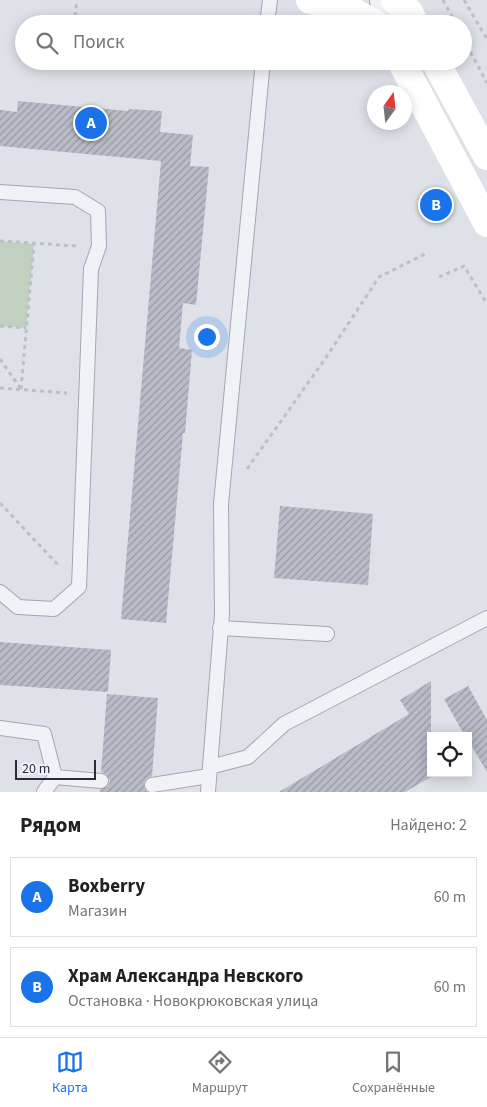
<!DOCTYPE html>
<html lang="ru">
<head>
<meta charset="utf-8">
<style>
  :root { --surface:#fff; --page:#f6f6f6; --text:#202124; --muted:#757577; --line:#e0e0e0; --accent:#1a73e8 }
  body { margin:0; font-family:"Source Sans 3",sans-serif; background:var(--page); color:var(--text) }
  .controls { position:absolute; right:15px; bottom:15px; display:grid; overflow:hidden; border-radius:0px; box-shadow:0 2px 12px #0003 }
  .controls button { width:45px; height:45px; display:grid; place-items:center; padding:0; border:0; border-bottom:1px solid var(--line); background:var(--surface); color:var(--text); font:25px sans-serif }
  .compass { position:absolute; left:367px; top:85px; width:45px; height:45px; border-radius:50%; background:var(--surface); box-shadow:0 2px 12px #0003; rotate:15deg }
  .scale { position:absolute; left:15px; bottom:12px; width:81px; box-sizing:border-box; padding-left:5px; border:2px solid #282d3e; border-top:0; font-size:14px; line-height:18px; white-space:nowrap; color:#282d3e; -webkit-text-stroke:4px #eef0f5; paint-order:stroke }
  .you { position:absolute; left:206px; top:336px; width:18px; height:18px; margin:-12px; border:4px solid #fff; border-radius:50%; background:#1a73e8; box-shadow:0 0 0 8px #1a73e833 }
  .badge { display:grid; place-items:center; width:32px; height:32px; border-radius:50%; background:var(--accent); color:#fff; font-size:16px; font-weight:700 }
  .pin { position:absolute; translate:-50% -50%; border:2px solid #fff; box-shadow:0 1px 5px #0006 }
  .list { margin:0; padding:0; list-style:none }
  h2 { display:flex; justify-content:space-between; align-items:center; height:65px; margin:0; padding:0 20px; font-size:21px }
  h2 small { font-size:16px; font-weight:400; color:var(--muted) }
  .list li { display:grid; grid-template-columns:32px 1fr auto; gap:15px; align-items:center; box-sizing:border-box; height:80px; margin:0 10px 10px; padding:0 10px; border:1px solid var(--line); border-radius:0px }
  .list b { display:block; font-size:19px; white-space:nowrap }
  .list p { margin:0; font-size:16px; white-space:nowrap; color:var(--muted) }
  .list em { font-size:16px; font-style:normal; color:var(--muted) }
  .icon { flex:none; width:28px; height:28px; fill:none; stroke:currentColor; stroke-width:2; stroke-linecap:round; stroke-linejoin:round }
  .map { position:relative; flex:none; width:487px; height:792px; overflow:hidden }
  .search { position:absolute; background:var(--surface); box-shadow:0 2px 12px #0003; left:15px; right:15px; top:15px; height:55px; display:flex; align-items:center; gap:12px; box-sizing:border-box; padding:0 18px; border-radius:28px; color:var(--muted); font-size:19px }
  .sheet { height:245px; background:var(--surface) }
  nav { display:flex; justify-content:space-around; align-items:center; box-sizing:border-box; height:70px; border-top:1px solid var(--line); background:var(--surface); font-size:14px; color:var(--muted) }
  nav a { display:grid; justify-items:center; gap:2px }
  nav .on { color:var(--accent) }
  .map>svg:first-child { display:block }
  .pitch { fill:#c2d1bf }
  .building { fill:url(#building-hatch) }
  .lines { fill:none; stroke-linecap:round; stroke-linejoin:round }
  .lane-casing { stroke:#a4a7b2; stroke-width:16 }
  .street-casing { stroke:#a4a7b2; stroke-width:30 }
  .path { stroke:#bdbfc6; stroke-width:3; stroke-dasharray:4 4; stroke-linecap:butt }
  .lane { stroke:#f1f2f6; stroke-width:14 }
  .street { stroke:#f1f2f6; stroke-width:28 }
  .secondary { stroke:#fff; stroke-width:28 }
</style>
</head>
<body>
<div class="map">
<svg width="487" height="792" viewBox="0 0 487 792">
  <defs>
    <pattern id="building-hatch" width="6" height="6" patternUnits="userSpaceOnUse" patternTransform="scale(1.25)"><rect width="6" height="6" fill="#b9bcc7"/><path d="M-1 1l2-2M0 6l6-6M5 7l2-2" fill="none" stroke="#9699a3"/></pattern>
  </defs>
  <rect width="100%" height="100%" fill="#dee1e8"/>
  <!-- pitch -->
  <path class="pitch" d="M 0,241 L 34,244 L 26,328 L 0,326 Z"/>
  <!-- building -->
  <path class="building" d="M 18,101 L 128,111 L 129,109 L 162,111 L 160,132 L 193,135 L 190,166 L 209,167 L 196,305 L 183,303 L 179,348 L 192,350 L 185,433 L 183,433 L 166,623 L 121,619 L 161,161 L 0,146 L 0,110 L 17,112 Z
    M 280,506 L 373,514 L 368,585 L 274,578 Z
    M 0,642 L 111,650 L 108,692 L 0,685 Z
    M 431,681 L 431,777 L 405,792 L 279,792 L 409,714 L 400,700 Z
    M 468,686 L 487,720 L 487,772 L 468,740 L 468,736 L 465,736 L 444,699 Z
    M 107,694 L 158,698 L 152,776 L 147,778 L 144,782 L 144,787 L 147,792 L 100,792 L 100,790 L 108,786 L 110,781 L 106,774 L 101,772 Z"/>
  <g class="lines">
    <defs>
      <path id="lane" d="M 267,24 L 270,0
        M 0,192 L 75,197 L 98,211 L 99,246 L 91,269 L 79,587 L 54,609 L 18,607 L 0,592
        M 220,628 L 327,634
        M 0,728 L 44,734 L 55,777 L 44,792
        M 210,767 L 248,757 L 284,724 L 487,618
        M 55,777 L 101,781
        M 152,785 L 209,776
        M 208,792 L 222,614 L 221,504 L 263,61"/>
      <path id="street" d="M 384,0 L 389,24"/>
    </defs>
    <!-- lane casing -->
    <use href="#lane" class="lane-casing"/>
    <!-- street casing -->
    <use href="#street" class="street-casing"/>
    <!-- path -->
    <path class="path" d="M 443,0 L 456,24
      M 464,0 L 487,39
      M 74,24 L 77,0
      M 463,38 L 487,83
      M 0,241 L 77,246
      M 439,277 L 464,266 L 487,304
      M 0,326 L 26,328
      M 0,359 L 21,389
      M 0,388 L 67,393
      M 21,389 L 34,244
      M 247,469 L 325,359 L 379,277 L 427,253
      M 0,503 L 59,566"/>
    <!-- lane -->
    <use href="#lane" class="lane"/>
    <!-- street -->
    <use href="#street" class="street"/>
    <!-- secondary -->
    <path class="secondary" d="M 310,0 L 350,10 L 375,24
      M 395,0 L 409,12 L 415,24
      M 401,61 L 487,223
      M 435,61 L 487,156"/>
  </g>
</svg>
<div class="controls">
<button><svg class="icon" aria-label="locate" viewBox="0 0 24 24"><circle cx="12" cy="12" r="6"/><path d="M12 2v4M12 18v4M2 12h4M18 12h4"/></svg></button>
</div>
<svg class="compass" viewBox="-18 -18 36 36"><path d="M0-13l5 13h-10z" fill="#e53935"/><path d="M0 13l5-13h-10z" fill="#757577"/></svg>
<div class="scale">20 m</div>
<div class="you"></div>
<div class="pin badge" style="left:91px;top:123px">A</div>
<div class="pin badge" style="left:436px;top:205px">B</div>
<div class="search"><svg class="icon" aria-label="search" viewBox="0 0 24 24"><circle cx="10" cy="10" r="6"/><path d="M15 15l6 6"/></svg>Поиск</div>
</div>
<section class="sheet">
<h2>Рядом<small>Найдено: 2</small></h2>
<ul class="list">
<li><span class="badge">A</span><div><b>Boxberry</b><p>Магазин</p></div><em>60 m</em></li>
<li><span class="badge">B</span><div><b>Храм Александра Невского</b><p>Остановка · Новокрюковская улица</p></div><em>60 m</em></li>
</ul>
</section>
<nav>
<a class="on"><svg class="icon" aria-label="map" viewBox="0 0 24 24"><path d="M3 6l6-2 6 2 6-2v14l-6 2-6-2-6 2zM9 4v14M15 6v14"/></svg>Карта</a>
<a><svg class="icon" aria-label="directions" viewBox="0 0 24 24"><path d="M12 3l9 9-9 9-9-9zM9 14v-3h6M13 9l2 2-2 2"/></svg>Маршрут</a>
<a><svg class="icon" aria-label="saved" viewBox="0 0 24 24"><path d="M7 4h10v16l-5-4-5 4z"/></svg>Сохранённые</a>
</nav>
</body>
</html>
